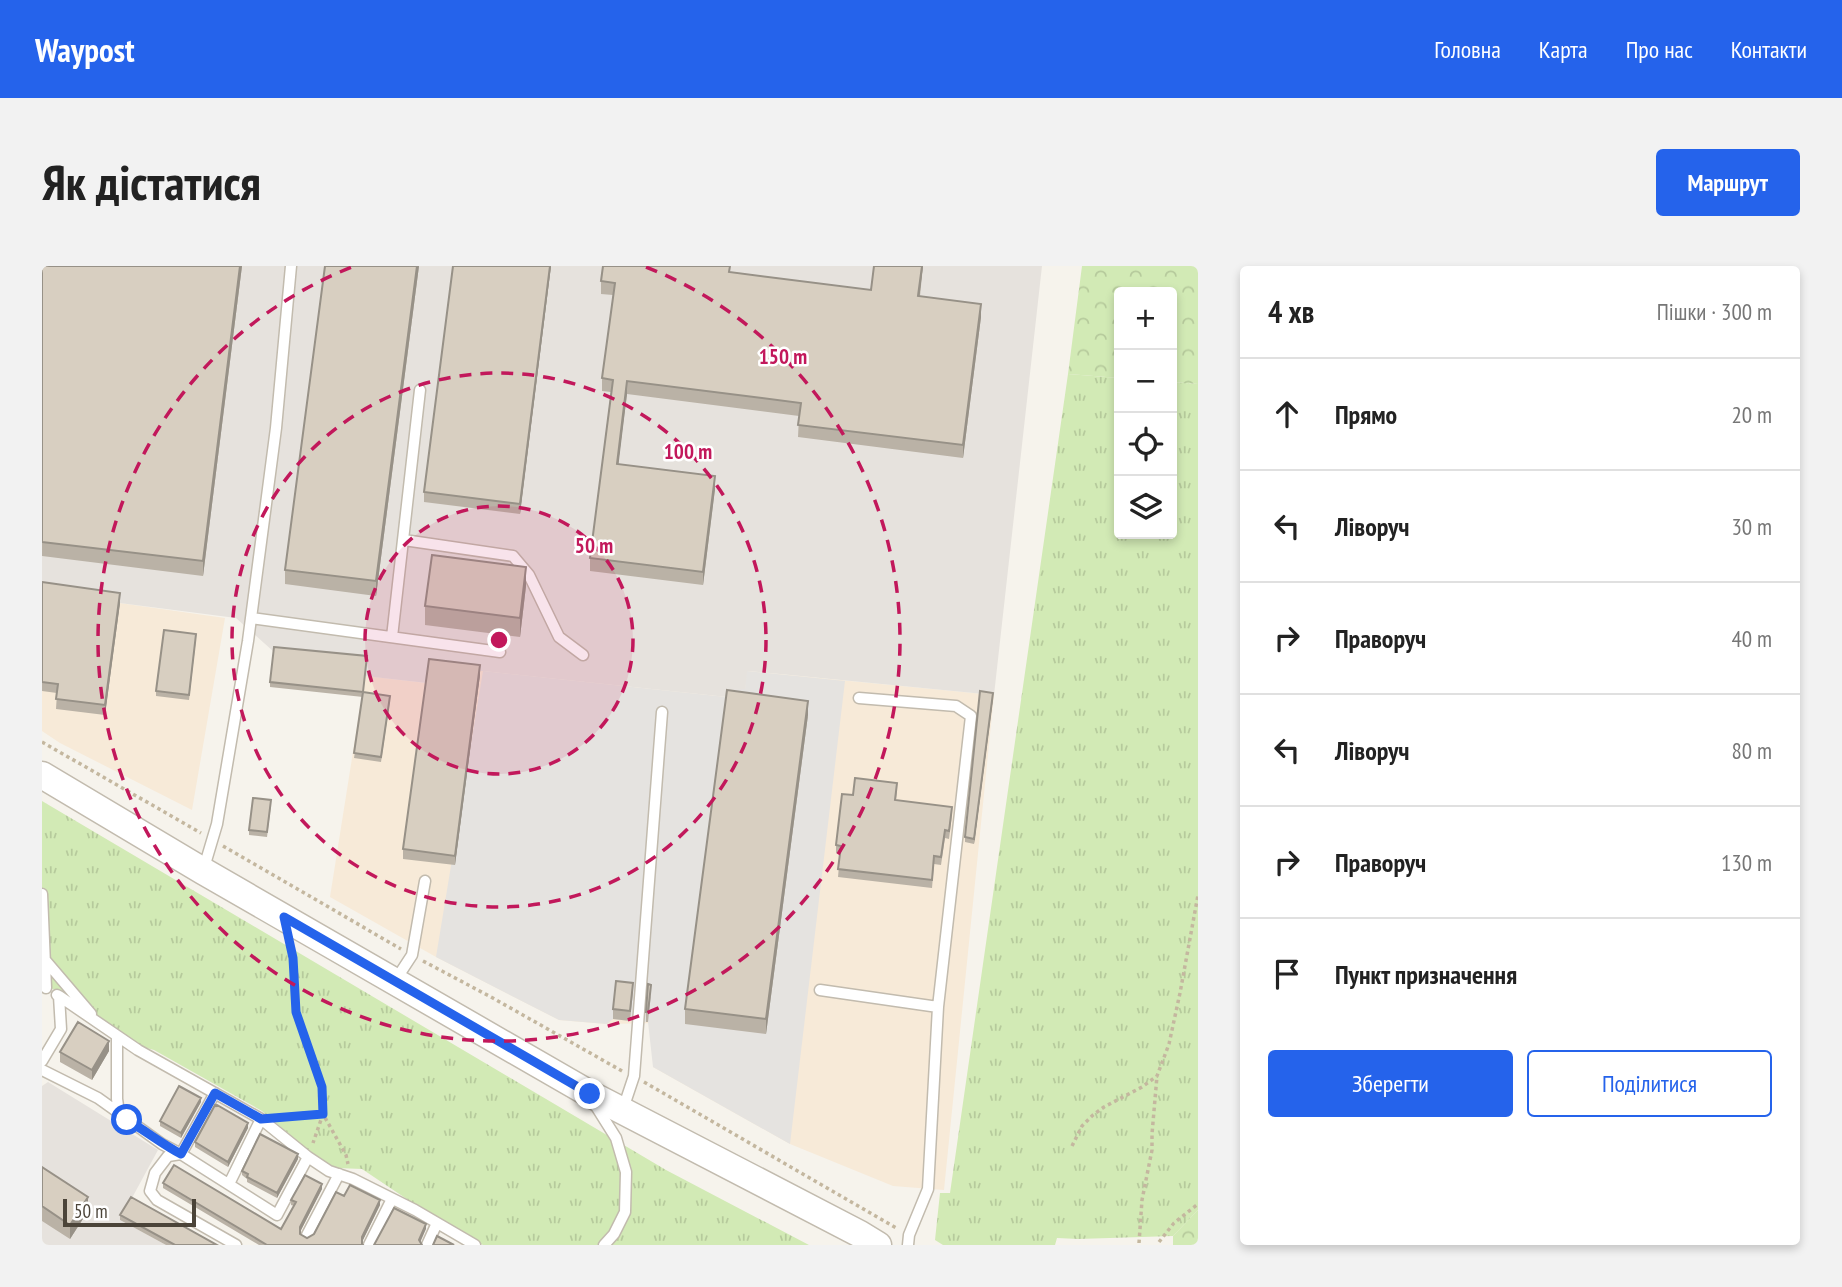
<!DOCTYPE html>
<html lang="uk">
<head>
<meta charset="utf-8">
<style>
  :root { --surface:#fff; --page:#f2f2f2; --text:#222; --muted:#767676; --line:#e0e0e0; --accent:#2563eb }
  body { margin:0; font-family:"PT Sans Narrow",sans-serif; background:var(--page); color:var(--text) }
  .controls { position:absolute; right:21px; top:21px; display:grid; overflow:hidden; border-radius:7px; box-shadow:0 4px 10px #0003 }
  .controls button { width:63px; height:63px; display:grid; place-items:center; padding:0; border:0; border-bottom:2px solid var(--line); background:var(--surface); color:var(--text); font:35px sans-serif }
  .scale { position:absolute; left:21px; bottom:18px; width:133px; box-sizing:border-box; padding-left:7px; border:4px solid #4b4439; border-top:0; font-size:19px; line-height:24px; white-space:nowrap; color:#4b4439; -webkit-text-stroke:5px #fff; paint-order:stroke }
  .stop { position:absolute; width:21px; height:21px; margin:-16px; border:5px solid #2563eb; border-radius:50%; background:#fff }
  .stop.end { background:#2563eb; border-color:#fff; box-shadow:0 2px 7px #0008 }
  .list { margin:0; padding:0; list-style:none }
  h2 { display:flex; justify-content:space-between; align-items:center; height:91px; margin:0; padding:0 28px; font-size:30px }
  h2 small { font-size:23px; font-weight:400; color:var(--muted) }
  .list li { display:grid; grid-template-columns:46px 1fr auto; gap:21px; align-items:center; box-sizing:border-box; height:112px; padding:0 28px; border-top:2px solid var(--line) }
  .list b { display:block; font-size:26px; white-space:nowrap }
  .list em { font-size:23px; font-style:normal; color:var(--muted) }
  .actions { display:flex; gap:14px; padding:21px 28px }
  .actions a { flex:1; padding:16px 0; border:2px solid var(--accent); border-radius:7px; text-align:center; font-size:24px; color:var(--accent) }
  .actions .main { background:var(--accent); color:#fff }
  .icon { flex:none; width:38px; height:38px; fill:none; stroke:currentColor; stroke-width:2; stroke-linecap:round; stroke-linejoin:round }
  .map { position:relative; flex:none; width:1156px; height:979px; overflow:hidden; border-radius:7px }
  header { display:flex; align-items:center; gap:42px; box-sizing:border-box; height:98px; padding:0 35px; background:var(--accent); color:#fff }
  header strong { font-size:33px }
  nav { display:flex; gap:38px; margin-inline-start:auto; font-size:24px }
  .intro { display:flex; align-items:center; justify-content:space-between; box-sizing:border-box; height:168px; padding:0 42px }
  h1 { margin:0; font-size:49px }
  .button { padding:18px 32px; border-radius:7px; background:var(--accent); color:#fff; font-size:24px; font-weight:700 }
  main { display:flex; gap:42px; padding:0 42px }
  aside { flex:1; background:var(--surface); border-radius:7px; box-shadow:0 4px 10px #0003 }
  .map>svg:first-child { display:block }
  .commercial { fill:#f7ead8 }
  .industrial { fill:#e6e2dd }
  .grass { fill:url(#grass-tufts) }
  .forest { fill:url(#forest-crowns) }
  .parking { fill:#e5e3e0 }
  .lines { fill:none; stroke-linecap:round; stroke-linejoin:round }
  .service-casing { stroke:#c2bbae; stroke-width:13 }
  .tertiary-casing { stroke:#c2bbae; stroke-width:29 }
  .path { stroke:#c4b79f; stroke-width:3.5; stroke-dasharray:3.5 3.5; stroke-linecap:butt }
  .service { stroke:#fff; stroke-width:10 }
  .tertiary { stroke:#fff; stroke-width:26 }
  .wall { fill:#bab2a6 }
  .shaded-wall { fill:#979187 }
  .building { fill:#d8cfc1; stroke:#979187; stroke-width:2 }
  .route { stroke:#2563eb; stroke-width:9 }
  .ring { fill:none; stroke:#c2185b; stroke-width:3.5; stroke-dasharray:12 9 }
  .centre { fill:#c2185b; stroke:#fff; stroke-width:3.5 }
  .ring-label { font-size:21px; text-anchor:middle; font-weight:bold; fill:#c2185b; stroke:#fff; stroke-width:5; stroke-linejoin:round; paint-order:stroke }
</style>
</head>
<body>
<header>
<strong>Waypost</strong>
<nav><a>Головна</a><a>Карта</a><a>Про нас</a><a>Контакти</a></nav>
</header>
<div class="intro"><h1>Як дістатися</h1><a class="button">Маршрут</a></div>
<main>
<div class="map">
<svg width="1156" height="979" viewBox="0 0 1156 979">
  <defs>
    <pattern id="grass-tufts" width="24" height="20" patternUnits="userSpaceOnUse" patternTransform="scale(1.75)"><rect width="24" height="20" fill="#d2eab5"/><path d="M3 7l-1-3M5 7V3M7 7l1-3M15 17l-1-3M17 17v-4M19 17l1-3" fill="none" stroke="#b6ca9c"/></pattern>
    <pattern id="forest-crowns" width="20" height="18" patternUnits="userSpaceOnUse" patternTransform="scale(1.75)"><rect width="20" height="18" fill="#d2eab5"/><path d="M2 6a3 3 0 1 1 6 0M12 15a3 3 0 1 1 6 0" fill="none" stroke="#b6ca9c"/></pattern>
  </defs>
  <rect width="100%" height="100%" fill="#f6f3ec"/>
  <!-- commercial -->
  <path class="commercial" d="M 0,326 L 183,352 L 150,544 L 18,477 L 0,465 Z
    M 387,402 L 441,405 L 684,431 L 705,405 L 952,429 L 902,924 L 851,920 L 748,878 L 611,801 L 615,757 L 565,758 L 517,754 L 394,691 L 288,631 L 323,410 L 384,417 Z"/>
  <!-- industrial -->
  <path class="industrial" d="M 0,0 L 1000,0 L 952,429 L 706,405 L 703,424 L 685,431 L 441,405 L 387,402 L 385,417 L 323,410 L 325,395 L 232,386 L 194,352 L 0,327 Z
    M 6,816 L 116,884 L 78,954 L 124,979 L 0,979 L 0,820 Z"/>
  <!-- grass -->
  <path class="grass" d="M 1026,108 L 1077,112 L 1077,268 L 1130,268 L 1130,116 L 1156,118 L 1156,944 L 1131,970 L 1036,973 L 1015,972 L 1013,979 L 901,979 L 893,974 L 898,927 L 908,927 Z
    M 0,535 L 624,904 L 767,979 L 441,979 L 405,960 L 320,903 L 295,902 L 280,896 L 220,845 L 112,784 L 101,781 L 0,716 Z"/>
  <!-- forest -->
  <path class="forest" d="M 1040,0 L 1156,0 L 1156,118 L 1130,116 L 1130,26 L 1077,26 L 1077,112 L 1026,108 Z
    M 1156,944 L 1156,979 L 1131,979 L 1131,970 Z"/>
  <!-- parking -->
  <path class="parking" d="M 441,405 L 684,431 L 688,424 L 703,423 L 705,405 L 803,415 L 748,878 L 611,801 L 606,756 L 571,753 L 565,758 L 517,754 L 394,691 Z"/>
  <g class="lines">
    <defs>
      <path id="service" d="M 362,274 L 471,290 L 487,309 L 517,371 L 541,389
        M 209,352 L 458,386
        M 350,371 L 378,124
        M 817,432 L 914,440 L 929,450 L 896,741 L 886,923 L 867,969 L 866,979
        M 161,605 L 175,558 L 206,375 L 234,162 L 249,0
        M 0,628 L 4,722
        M 3,694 L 49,748
        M 353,715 L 370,689 L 383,615
        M 778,724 L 896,741
        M 17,730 L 96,784 L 219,853 L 266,891 L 287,905 L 311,913 L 373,944 L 433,979
        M 75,771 L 75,833 L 77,847 L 120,878 L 139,888
        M 0,795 L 19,763 L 17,730 L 15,729
        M 0,804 L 56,832 L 77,847
        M 173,827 L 139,888 L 235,949 L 266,891
        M 552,837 L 574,872 L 584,906 L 583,946 L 572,968 L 562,979
        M 581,843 L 592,810 L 620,446
        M 139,888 L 126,890 L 113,907 L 108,925 L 115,934 L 194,979
        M 187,918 L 219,853
        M 265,969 L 297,908
        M 327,979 L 350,933
        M 385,979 L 395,957"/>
      <path id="tertiary" d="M 0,509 L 161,605 L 548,828 L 818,968 L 836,979"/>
    </defs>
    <!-- service casing -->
    <use href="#service" class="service-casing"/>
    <!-- tertiary casing -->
    <use href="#tertiary" class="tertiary-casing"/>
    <!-- path -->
    <path class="path" d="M 0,476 L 159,567
      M 181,580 L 359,683
      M 249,682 L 251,693 L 254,746 L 280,821 L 281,848 L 304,889 L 306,898
      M 381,695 L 449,731 L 580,805
      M 602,816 L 856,963
      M 239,852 L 281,848 L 271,877
      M 1030,880 L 1040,860 L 1051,849 L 1062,841 L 1100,821 L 1115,810 L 1127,778 L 1138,727 L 1156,629
      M 1117,976 L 1132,957 L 1156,938
      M 1097,977 L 1100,934 L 1110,884 L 1110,868 L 1115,810"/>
    <!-- service -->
    <use href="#service" class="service"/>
    <!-- tertiary -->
    <use href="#tertiary" class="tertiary"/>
  </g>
  <!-- wall -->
  <path class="wall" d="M 0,0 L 200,0 L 161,310 L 0,290 Z
    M 283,0 L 377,0 L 334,330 L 243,318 L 243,304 Z
    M 411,0 L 509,0 L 478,248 L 382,236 L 382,226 Z
    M 832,0 L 881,0 L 878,30 L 939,51 L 921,192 L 756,171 L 757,150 L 585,128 L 576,198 L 673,223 L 661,319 L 548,305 L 548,292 L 569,126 L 560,125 L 560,112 L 571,29 L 559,28 L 559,15 L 689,6 L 829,24 Z
    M 0,316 L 78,337 L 63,449 L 14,443 L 15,427 L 0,425 Z
    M 484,320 L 478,371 L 383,359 L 383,340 Z
    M 154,373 L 147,434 L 114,430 L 114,425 Z
    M 438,409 L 413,599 L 361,593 L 361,583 Z
    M 228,416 L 322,426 L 348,434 L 339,496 L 312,492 L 321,431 L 228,421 Z
    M 951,432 L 932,578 L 923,576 L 923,571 Z
    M 766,449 L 724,768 L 643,758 L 643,743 Z
    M 855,525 L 854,534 L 910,549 L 907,573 L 903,572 L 899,599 L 892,598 L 890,622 L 796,611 L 798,588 L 794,587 L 794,579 L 811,529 Z
    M 229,539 L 225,571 L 207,569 L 207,564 Z
    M 591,726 L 588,755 L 571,753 L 571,743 Z
    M 609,728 L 606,756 L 604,756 L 604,746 Z
    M 67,785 L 50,814 L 18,796 L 18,786 Z
    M 159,836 L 139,872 L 118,860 L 118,855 Z
    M 206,862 L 186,901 L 153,881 L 153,876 Z
    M 256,893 L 235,932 L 205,916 L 205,913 L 200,909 L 200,905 Z
    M 0,901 L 46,945 L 28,973 L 0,955 Z
    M 121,917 L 239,963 L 252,940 L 249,939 L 249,934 L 280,923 L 258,966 L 258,968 L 265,972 L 272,968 L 302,930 L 338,939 L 320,976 L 321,979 L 217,979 L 121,922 Z
    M 78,949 L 175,979 L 124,979 L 78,954 Z"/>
  <!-- shaded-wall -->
  <path class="shaded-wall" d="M 198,0 L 200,0 L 161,310 L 161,295 Z
    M 375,0 L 377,0 L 334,330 L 334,315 Z
    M 508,0 L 509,0 L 478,248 L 478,238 Z
    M 880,0 L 881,0 L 876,43 L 876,30 Z
    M 939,38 L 939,51 L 921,192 L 921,179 Z
    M 585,115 L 585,128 L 575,211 L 575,198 Z
    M 673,210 L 673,223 L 661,319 L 661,306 Z
    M 484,301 L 484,320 L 478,371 L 478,352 Z
    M 78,327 L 78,337 L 63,449 L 63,439 Z
    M 438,399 L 438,409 L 413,599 L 413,590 Z
    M 951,427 L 951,432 L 932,578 L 932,573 Z
    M 766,435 L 766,449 L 724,768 L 724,753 Z
    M 67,775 L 67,785 L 50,814 L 50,804 Z
    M 159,832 L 159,836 L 139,872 L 139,867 Z
    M 206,857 L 206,862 L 186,901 L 186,896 Z
    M 256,888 L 256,893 L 235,932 L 235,927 Z
    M 280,918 L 280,923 L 258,966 L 258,961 Z
    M 46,931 L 46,945 L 28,973 L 28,959 Z
    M 338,934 L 338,939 L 320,976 L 320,971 Z
    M 384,958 L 384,963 L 377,979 L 377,974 Z"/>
  <!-- building -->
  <path class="building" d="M 0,0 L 198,0 L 161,295 L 0,276 Z
    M 283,0 L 375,0 L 334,315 L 243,304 Z
    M 411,0 L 508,0 L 478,238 L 382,226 Z
    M 561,0 L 688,0 L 687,6 L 829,24 L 832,0 L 880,0 L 876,30 L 939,38 L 921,179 L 756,159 L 759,137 L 585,115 L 575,198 L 673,210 L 661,306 L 548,292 L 571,114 L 560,112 L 573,17 L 559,15 Z
    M 390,289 L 484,301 L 478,352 L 383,340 Z
    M 0,316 L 78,327 L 63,439 L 14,433 L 16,418 L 0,416 Z
    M 122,364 L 154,368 L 147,429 L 114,425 Z
    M 232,381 L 325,390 L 321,426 L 228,416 Z
    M 387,393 L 438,399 L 413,590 L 361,583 Z
    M 685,424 L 766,435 L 724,753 L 643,743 Z
    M 938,425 L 951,427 L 932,573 L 923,571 Z
    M 321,426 L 348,430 L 339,491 L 312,487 Z
    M 813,512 L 855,517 L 853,534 L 910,541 L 907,565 L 903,564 L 899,591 L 892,590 L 890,614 L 796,603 L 799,580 L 794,579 L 800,528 L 811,529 Z
    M 211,532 L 229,534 L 225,566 L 207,564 Z
    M 574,715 L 591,717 L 588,745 L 571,743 Z
    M 606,718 L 609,719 L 606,746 L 604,746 Z
    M 36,756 L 67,775 L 50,804 L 18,786 Z
    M 137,820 L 159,832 L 139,867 L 118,855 Z
    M 173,839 L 174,840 L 175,839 L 206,857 L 186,896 L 153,876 Z
    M 218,868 L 256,888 L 235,927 L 205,911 L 206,908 L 200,905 Z
    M 132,899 L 239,963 L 254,936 L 249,934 L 263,909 L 280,918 L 258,961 L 258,968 L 265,972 L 272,968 L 294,926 L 302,930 L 308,919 L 338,934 L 320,971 L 320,978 L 321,979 L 225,979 L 121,917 Z
    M 0,901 L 46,931 L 28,959 L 0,940 Z
    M 89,931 L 175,979 L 133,979 L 78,949 Z
    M 352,942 L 384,958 L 377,974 L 380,979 L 332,979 Z
    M 395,970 L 412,979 L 391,979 Z"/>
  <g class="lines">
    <!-- route -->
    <path class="route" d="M 85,854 C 104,865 120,878 139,888 L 173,827 L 219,853 L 281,848 L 280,821 L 254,746 L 251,692 L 242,651 L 548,828"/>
  </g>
  <!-- distance rings -->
  <circle cx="457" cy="374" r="134" fill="#c2185b" fill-opacity=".12"/>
  <g class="ring">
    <circle cx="457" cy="374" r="134"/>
    <circle cx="457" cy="374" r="267"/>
    <path d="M604 1A401 401 0 1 1 310 1"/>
  </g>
  <circle cx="457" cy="374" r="10" class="centre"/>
  <g class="ring-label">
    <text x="741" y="98">150 m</text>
    <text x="646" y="193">100 m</text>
    <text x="552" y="287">50 m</text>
  </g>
</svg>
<div class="controls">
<button>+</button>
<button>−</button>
<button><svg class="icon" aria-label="locate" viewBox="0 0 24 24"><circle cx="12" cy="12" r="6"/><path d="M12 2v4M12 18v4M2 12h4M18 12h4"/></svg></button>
<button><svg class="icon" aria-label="layers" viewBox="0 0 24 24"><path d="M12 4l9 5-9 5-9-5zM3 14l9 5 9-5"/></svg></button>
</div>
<div class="scale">50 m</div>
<div class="stop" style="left:85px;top:854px"></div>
<div class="stop end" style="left:548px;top:828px"></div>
</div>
<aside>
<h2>4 хв<small>Пішки · 300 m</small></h2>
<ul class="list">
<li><svg class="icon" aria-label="ahead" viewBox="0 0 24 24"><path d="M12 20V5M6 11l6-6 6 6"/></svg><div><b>Прямо</b></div><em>20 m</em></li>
<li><svg class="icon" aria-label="left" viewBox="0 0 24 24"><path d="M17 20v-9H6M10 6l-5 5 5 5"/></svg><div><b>Ліворуч</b></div><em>30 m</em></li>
<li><svg class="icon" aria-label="right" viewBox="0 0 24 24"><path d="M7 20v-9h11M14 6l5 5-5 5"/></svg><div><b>Праворуч</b></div><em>40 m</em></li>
<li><svg class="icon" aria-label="left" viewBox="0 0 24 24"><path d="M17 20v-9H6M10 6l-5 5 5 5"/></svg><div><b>Ліворуч</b></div><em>80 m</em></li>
<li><svg class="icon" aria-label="right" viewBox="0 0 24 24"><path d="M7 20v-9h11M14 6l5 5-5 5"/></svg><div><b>Праворуч</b></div><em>130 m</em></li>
<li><svg class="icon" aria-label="arrive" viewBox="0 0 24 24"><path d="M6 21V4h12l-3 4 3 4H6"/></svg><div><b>Пункт призначення</b></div></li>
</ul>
<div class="actions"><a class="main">Зберегти</a><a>Поділитися</a></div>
</aside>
</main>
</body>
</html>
